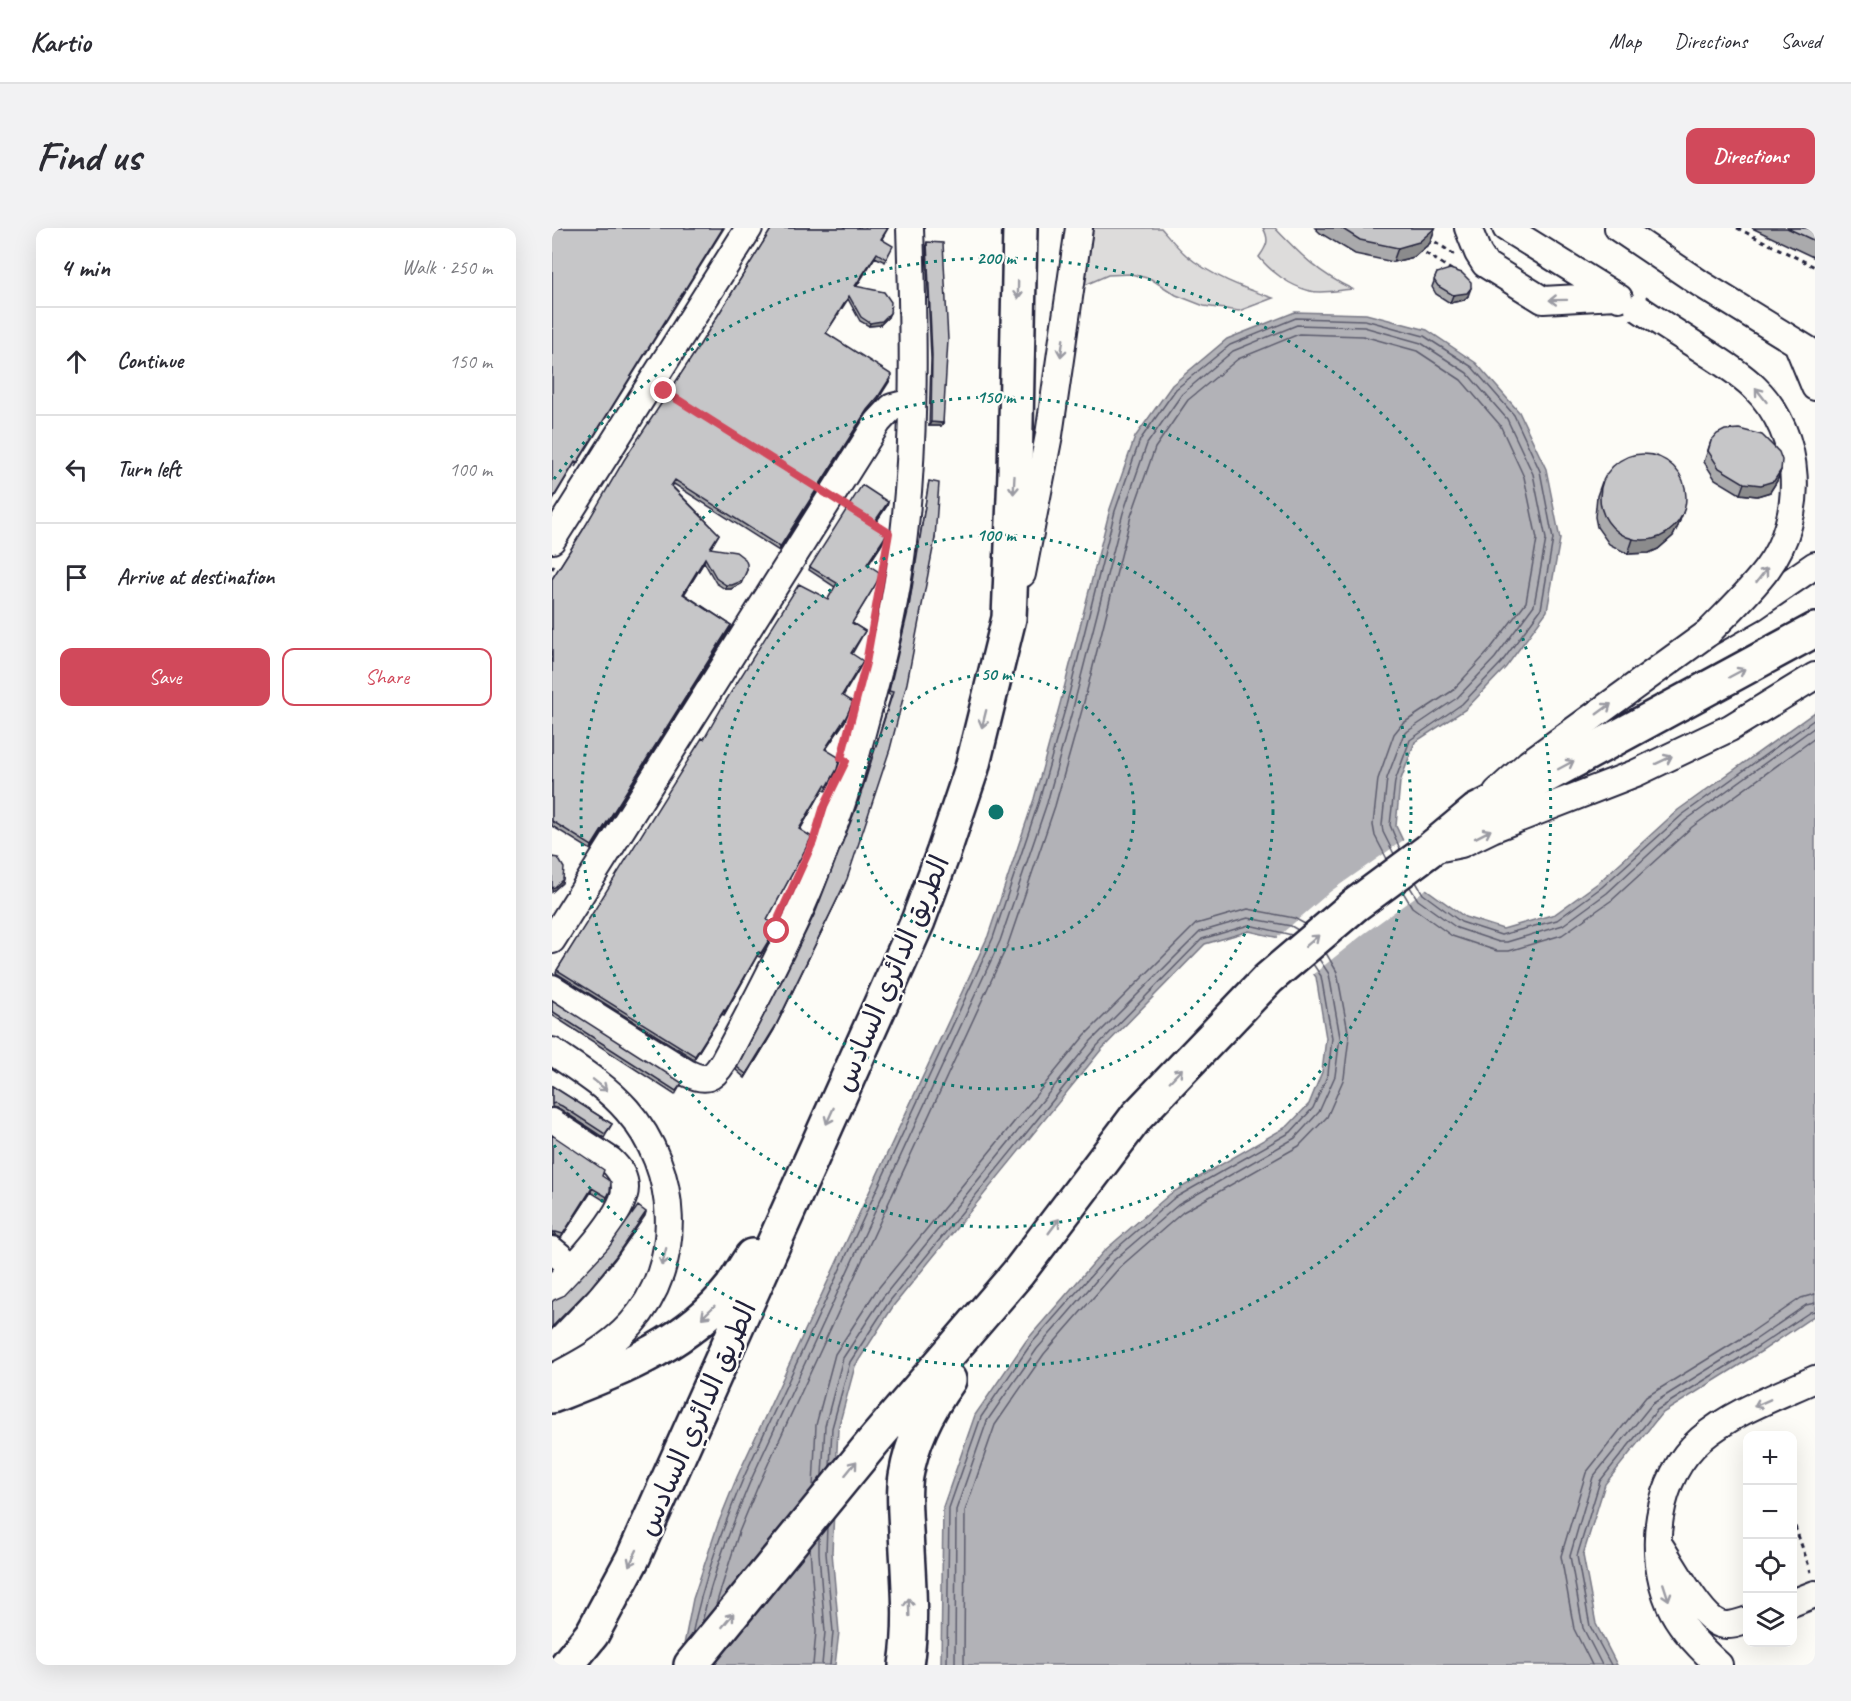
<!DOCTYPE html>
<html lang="en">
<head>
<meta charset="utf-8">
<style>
  :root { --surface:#fff; --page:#f2f2f3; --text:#2b2b33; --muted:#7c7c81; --line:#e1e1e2; --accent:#d1495b }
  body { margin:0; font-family:Caveat,"Playpen Sans Arabic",sans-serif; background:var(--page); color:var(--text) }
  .controls { position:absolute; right:18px; bottom:18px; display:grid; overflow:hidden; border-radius:12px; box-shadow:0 6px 24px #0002 }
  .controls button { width:54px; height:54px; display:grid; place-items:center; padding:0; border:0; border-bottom:2px solid var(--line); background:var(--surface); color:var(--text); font:30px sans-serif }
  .stop { position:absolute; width:18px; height:18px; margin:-14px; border:4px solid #d1495b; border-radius:50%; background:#fff }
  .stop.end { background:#d1495b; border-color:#fff; box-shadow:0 2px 6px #0008 }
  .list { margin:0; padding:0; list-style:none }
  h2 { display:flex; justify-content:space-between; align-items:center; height:78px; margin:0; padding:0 24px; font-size:26px }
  h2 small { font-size:20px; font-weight:400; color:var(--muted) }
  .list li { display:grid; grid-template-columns:39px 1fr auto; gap:18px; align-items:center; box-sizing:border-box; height:108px; padding:0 24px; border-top:2px solid var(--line) }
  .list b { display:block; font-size:22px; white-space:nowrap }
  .list em { font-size:20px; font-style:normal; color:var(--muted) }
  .actions { display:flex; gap:12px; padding:18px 24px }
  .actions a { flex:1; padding:14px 0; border:2px solid var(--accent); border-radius:12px; text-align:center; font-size:21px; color:var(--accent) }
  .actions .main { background:var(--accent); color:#fff }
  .icon { flex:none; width:33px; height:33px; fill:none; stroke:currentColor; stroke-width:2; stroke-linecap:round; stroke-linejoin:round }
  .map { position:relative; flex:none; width:1263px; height:1437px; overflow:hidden; border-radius:12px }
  header { display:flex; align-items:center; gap:36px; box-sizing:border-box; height:84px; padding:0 30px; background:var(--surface); border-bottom:2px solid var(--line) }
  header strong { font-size:28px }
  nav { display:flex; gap:33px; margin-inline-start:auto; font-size:21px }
  .intro { display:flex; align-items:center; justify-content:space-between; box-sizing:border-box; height:144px; padding:0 36px }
  h1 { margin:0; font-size:42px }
  .button { padding:15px 27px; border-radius:12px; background:var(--accent); color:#fff; font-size:21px; font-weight:700 }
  main { display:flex; gap:36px; padding:0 36px }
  aside { flex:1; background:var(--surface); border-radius:12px; box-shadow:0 6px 24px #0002 }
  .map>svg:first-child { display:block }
  .green { fill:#dddcdb; stroke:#807f8b; stroke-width:1.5 }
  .water { fill:#b2b2b7; stroke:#787885; stroke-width:1.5 }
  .pier { fill:#fdfcf7 }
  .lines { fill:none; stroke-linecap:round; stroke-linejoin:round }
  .shore { stroke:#5c5c6d; stroke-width:1.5 }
  .minor-casing { stroke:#22223b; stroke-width:30 }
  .highway-casing { stroke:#22223b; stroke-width:38 }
  .path { stroke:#22223b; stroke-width:3; stroke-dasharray:4.5 4.5; stroke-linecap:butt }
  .minor { stroke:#fdfcf7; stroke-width:26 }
  .highway { stroke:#fdfcf7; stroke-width:33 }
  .minor-bridge-casing { stroke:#22223b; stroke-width:30; stroke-linecap:butt }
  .minor-bridge { stroke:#fdfcf7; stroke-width:26 }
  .wall { fill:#aaaaac; stroke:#22223b; stroke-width:1.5 }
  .shaded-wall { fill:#8b8b8c; stroke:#22223b; stroke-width:1.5 }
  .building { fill:#c6c6c8; stroke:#22223b; stroke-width:1.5 }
  .oneway { stroke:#9a9aa2 }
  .route { stroke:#d1495b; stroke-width:8 }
  .ring { fill:none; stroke:#0f766e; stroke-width:3; stroke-dasharray:3 6 }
  .labels { text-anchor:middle; stroke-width:4.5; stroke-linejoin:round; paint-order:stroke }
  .street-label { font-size:28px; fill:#22223b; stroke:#fdfcf7 }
  .centre { fill:#0f766e; stroke:#fdfcf7; stroke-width:3 }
  .ring-label { font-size:18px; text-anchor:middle; font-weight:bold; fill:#0f766e; stroke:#fdfcf7; stroke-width:4.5; stroke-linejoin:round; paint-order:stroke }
</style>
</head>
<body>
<header>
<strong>Kartio</strong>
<nav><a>Map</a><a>Directions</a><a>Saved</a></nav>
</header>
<div class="intro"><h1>Find us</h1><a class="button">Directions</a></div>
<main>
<aside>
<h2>4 min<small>Walk · 250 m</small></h2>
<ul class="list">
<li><svg class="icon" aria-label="ahead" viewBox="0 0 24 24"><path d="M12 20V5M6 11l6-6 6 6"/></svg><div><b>Continue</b></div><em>150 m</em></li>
<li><svg class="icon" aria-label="left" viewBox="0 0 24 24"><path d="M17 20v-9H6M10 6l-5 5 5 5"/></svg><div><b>Turn left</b></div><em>100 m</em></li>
<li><svg class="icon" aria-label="arrive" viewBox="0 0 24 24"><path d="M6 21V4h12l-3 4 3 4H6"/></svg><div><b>Arrive at destination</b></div></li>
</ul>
<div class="actions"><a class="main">Save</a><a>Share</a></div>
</aside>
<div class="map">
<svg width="1263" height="1437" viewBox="0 0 1263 1437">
  <rect width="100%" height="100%" fill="#fdfcf7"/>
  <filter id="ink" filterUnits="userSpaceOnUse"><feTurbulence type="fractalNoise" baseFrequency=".0167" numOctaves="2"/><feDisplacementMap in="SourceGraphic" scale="12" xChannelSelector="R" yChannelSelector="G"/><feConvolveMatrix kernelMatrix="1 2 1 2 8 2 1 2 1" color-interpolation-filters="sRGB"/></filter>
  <g filter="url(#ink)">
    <!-- green -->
    <path class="green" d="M 541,0 L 609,0 C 617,9 625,19 634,27 C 659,48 691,60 721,70 L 687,83 L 652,78 L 624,67 L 599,51 L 579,46 L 556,47 L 533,57 Z
      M 711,0 L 723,0 C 749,27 766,45 800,61 C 788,62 770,66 758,63 C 738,58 719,44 707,29 C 715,18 718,12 711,0 Z"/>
    <!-- water -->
    <path class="water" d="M 743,84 L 814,86 L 875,102 L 924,135 L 967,184 L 994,241 L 1008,311 L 995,383 L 954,439 L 914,481 L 863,514 L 848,554 L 844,598 L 874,661 L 913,689 L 951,701 L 1003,686 L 1046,655 L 1126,582 L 1263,484 L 1263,1087 L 1210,1123 L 1109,1186 L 1053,1256 L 1031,1327 L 1044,1396 L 1065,1437 L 389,1437 L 391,1279 L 423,1187 L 474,1113 L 552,1023 L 618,966 L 736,898 L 757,876 L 770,844 L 774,810 L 764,749 L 736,712 L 697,703 L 653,716 L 549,822 L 342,1077 L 303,1138 L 286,1201 L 280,1324 L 287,1404 L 283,1437 L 128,1437 L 141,1371 L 166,1296 L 185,1249 L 436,708 L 482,571 L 508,476 L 558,281 L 583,209 L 620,157 L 675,111 Z"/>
    <!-- pier -->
    <path class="pier" d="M 853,611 L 877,659 L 813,705 L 759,748 L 735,714 L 722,712 L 779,663 Z"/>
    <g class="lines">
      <!-- shore -->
      <path class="shore" d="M 864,654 L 871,666 L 909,694 L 949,707 L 1005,692 L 1050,659 L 1130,587 L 1263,491
        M 858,659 L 866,672 L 905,700 L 947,714 L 955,714 L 1011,697 L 1055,665 L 1134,592 L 1263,499
        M 851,664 L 860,679 L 900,708 L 945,723 L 957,723 L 1010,707 L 1060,672 L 1140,599 L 1263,510
        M 278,1238 L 280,1200 L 298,1134 L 337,1074 L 545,818 L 650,711 L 697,697 L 740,707
        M 270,1247 L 273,1198 L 291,1130 L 331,1069 L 539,813 L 648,704 L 696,690 L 739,698 L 746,702
        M 261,1259 L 264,1197 L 283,1126 L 324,1063 L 533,807 L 644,696 L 696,681 L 742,690 L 753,696
        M 275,1298 L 274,1325 L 281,1404 L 278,1437
        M 267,1308 L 267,1325 L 273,1404 L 270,1437
        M 258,1320 L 264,1404 L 261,1437
        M 163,1380 L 187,1304 L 206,1258 L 456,716 L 503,578 L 530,482 L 579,288 L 603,220 L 636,172 L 686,131 L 747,106 L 811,108 L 865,123 L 909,152 L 948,197 L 972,249 L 985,311 L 974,374 L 936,424 L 900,463 L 850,496 L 842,506 L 826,551 L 821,597 L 823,608 L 835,631
        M 150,1395 C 160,1346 179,1300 198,1254 L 448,713 L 495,575 L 521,480 L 571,285 L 595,216 L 630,166 L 681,123 L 745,97 L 812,99 L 869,115 L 915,145 L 955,191 L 981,246 L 994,311 L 982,377 L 943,430 L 905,470 L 856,503 L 851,508 L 835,550 L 830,597 L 831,604 L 842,626
        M 140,1407 C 151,1353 170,1302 191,1251 L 441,710 L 487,573 L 514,478 L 563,283 L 588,212 L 624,161 L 678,117 L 744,90 L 813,92 L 872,108 L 920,139 L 962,187 L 988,243 L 1001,311 L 989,381 L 949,435 L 910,476 L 858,512 L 843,553 L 838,597 L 848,621
        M 395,1437 L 397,1280 L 429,1189 L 479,1116 L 557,1027 L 621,971 L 739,904 L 761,880 L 776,846 L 780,810 L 769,748 L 761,736
        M 403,1437 L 404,1282 L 435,1193 L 485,1121 L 562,1032 L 626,977 L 743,910 L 767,884 L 783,848 L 788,809 L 777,746 L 767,731
        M 412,1437 L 413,1283 L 443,1197 L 492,1126 L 568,1039 L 631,984 L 747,918 L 775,889 L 792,850 L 797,809 L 785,744 L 774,725
        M 1040,1437 L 1022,1401 L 1009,1328 L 1034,1245 L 1094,1169 L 1198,1105 L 1249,1070 L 1263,1066
        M 1050,1437 L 1031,1400 L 1018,1328 L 1041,1249 L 1100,1176 L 1203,1112 L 1254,1077 L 1263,1075
        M 1059,1437 L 1038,1398 L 1025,1328 L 1048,1253 L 1105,1182 L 1207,1118 L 1258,1084 L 1263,1083"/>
      <defs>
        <path id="minor" d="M 916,0 L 926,25 L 933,36 L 991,72 L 1064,68
          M 954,0 L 1067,70
          M 1066,0 L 1149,56 L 1263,126
          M 1245,115 L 1263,159
          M 0,312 L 197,0
          M 470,346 L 497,207 L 527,0
          M 945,564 L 977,535 L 1156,405 L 1202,379 L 1263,337
          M 879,622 L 909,616 L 940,601 L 1084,545 L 1178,500 L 1263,448
          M 0,712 L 326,194 L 340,179 L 360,174
          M 0,760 L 135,845 C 154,854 161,851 172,833 C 215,753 257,672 286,586 C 298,553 306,519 315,486 C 328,439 340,392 347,344 C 364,231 362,114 358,0
          M 0,823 C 26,841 54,858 75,882 C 127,941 133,1036 79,1096 C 57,1120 29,1135 0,1150
          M 0,894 L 58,932 C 66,939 73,948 73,960 C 73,987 20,1042 0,1061
          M 0,1022 L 21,1039
          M 1108,1318 C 1121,1337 1148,1389 1168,1396 C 1178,1399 1187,1395 1196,1392
          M 1240,1375 L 1263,1366
          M 1167,1437 C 1148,1420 1128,1400 1118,1377 C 1095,1324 1104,1250 1149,1211 C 1182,1183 1224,1169 1263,1151"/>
        <path id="highway" d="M 0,1168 C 66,1142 135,1117 180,1059 C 187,1049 193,1038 200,1028
          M 15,1437 L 40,1406 L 81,1330 L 366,693 L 392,623 L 420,540 L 457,390 L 463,245 L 468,0
          M 139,1437 L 321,1214 L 466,1045 L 585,888 L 716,751 L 803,677 L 876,623 L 924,583 L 988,551 L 1263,402
          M 354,1437 C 361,1393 356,1348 354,1303 C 353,1285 351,1265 354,1248 C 360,1212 376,1181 397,1152"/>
      </defs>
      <!-- minor casing -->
      <use href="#minor" class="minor-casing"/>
      <!-- highway casing -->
      <use href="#highway" class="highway-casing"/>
      <!-- path -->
      <path class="path" d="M 1185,0 L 1263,39
        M 876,9 L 903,27
        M 866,20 L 901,43
        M 0,341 L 4,334
        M 1240,1290 L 1259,1344"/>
      <!-- minor -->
      <use href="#minor" class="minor"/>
      <!-- highway -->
      <use href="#highway" class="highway"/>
      <defs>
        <path id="minor-bridge" d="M 1086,80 C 1107,94 1129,108 1151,122 C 1169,134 1188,145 1203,160 C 1251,207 1254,288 1215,341 C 1198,364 1176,384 1156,405"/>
      </defs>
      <!-- minor-bridge casing -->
      <use href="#minor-bridge" class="minor-bridge-casing"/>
      <!-- minor-bridge -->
      <use href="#minor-bridge" class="minor-bridge"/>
    </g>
    <!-- wall -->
    <path class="wall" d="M 220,0 L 336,0 L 330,11 L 339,21 L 333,34 L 323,29 L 304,59 L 336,89 L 328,97 L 317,98 L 308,93 L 296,71 L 274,105 L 339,151 L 325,173 L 313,186 L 227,323 L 122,256 L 120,258 L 167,306 L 159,320 L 189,356 L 179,361 L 173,361 L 164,355 L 152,334 L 132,366 L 179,397 L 178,401 L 39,622 L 0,598 L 0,351 L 144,123 Z
      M 763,0 L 883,0 L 878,15 L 862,29 L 841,34 L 803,26 L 768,5 Z
      M 1200,0 L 1263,0 L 1263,30 Z
      M 375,14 L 391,195 L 389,198 L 377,198 L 379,131 L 374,18 Z
      M 885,45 L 916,68 L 912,72 L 898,75 L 884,66 L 880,59 Z
      M 1159,213 L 1229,242 L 1225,253 L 1218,264 L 1205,268 L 1188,266 L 1163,251 L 1152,234 Z
      M 377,253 L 383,310 L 293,655 L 222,802 L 193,850 L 184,842 L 185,839 L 234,745 L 264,683 L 305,577 L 339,468 L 336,466 L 356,383 Z
      M 1050,254 L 1131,284 L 1126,298 L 1121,308 L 1106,321 L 1097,325 L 1076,326 L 1057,316 L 1045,299 L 1043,289 L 1045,268 Z
      M 336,274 L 335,278 L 322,297 L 335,306 L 334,310 L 316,337 L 328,349 L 300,395 L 313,403 L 300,426 L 310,436 L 291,468 L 293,493 L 274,521 L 284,544 L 274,563 L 271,561 L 248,602 L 258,613 L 215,692 L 216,715 L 208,729 L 205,728 L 172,787 L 170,786 L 142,831 L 4,745 L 5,742 L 152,511 L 276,371 L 283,359 L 257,342 L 258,339 Z
      M 0,772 L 128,858 L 123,867 L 0,787 Z
      M 0,858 L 60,896 L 52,910 L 8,881 L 0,879 Z
      M 0,907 L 50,948 L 58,963 L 53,973 L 39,964 L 9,1010 L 3,1007 L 0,1008 Z"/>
    <!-- shaded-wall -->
    <path class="shaded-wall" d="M 171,0 L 172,0 L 23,239 L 25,235 Z
      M 883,0 L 878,15 L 862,29 L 841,34 L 846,20 Z
      M 325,25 L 323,29 L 302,62 L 303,58 Z
      M 919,60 L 916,68 L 912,72 L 898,75 L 901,67 Z
      M 338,85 L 336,89 L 328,97 L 317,98 L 318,95 Z
      M 340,147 L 325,173 L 313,186 L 227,323 L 228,319 L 315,182 Z
      M 379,194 L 391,195 L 389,198 L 377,198 Z
      M 23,234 L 21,238 L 0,273 L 0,272 Z
      M 1229,242 L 1225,253 L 1218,264 L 1205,268 L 1188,266 L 1192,255 Z
      M 336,274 L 335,278 L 319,300 L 321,296 Z
      M 1131,284 L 1126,298 L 1121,308 L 1106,321 L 1097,325 L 1076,326 L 1081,311 Z
      M 335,306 L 334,310 L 314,340 L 315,336 Z
      M 153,330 L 152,334 L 130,370 L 131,366 Z
      M 195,342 L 189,356 L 179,361 L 173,361 L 174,357 Z
      M 179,397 L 178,401 L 39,622 L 40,618 Z
      M 311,433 L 310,436 L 288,471 L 290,467 Z
      M 300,478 L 293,493 L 272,524 L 273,521 Z
      M 273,557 L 271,561 L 246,605 L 247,601 Z
      M 11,651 L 10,655 L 0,664 L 0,660 Z
      M 293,655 L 222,802 L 193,850 L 194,846 Z
      M 207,724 L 205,728 L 172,787 L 173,783 Z
      M 172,782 L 170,786 L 142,831 L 143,828 Z
      M 40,960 L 39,964 L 9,1010 L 11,1006 Z
      M 94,984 L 93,988 L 63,1031 L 36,1063 L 0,1101 L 0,1099 Z
      M 0,1004 L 4,1004 L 3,1007 L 0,1008 Z"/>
    <!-- building -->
    <path class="building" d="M 0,0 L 171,0 L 25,235 L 23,234 L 0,272 Z
      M 220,0 L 336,0 L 329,11 L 341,18 L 334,31 L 325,25 L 303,58 L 332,64 L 339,74 L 338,85 L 330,93 L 318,95 L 309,89 L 297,68 L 274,105 L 340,147 L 326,169 L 315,182 L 228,319 L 123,252 L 119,258 L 167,306 L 158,320 L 184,324 L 193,331 L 195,336 L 195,342 L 190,353 L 180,357 L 174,357 L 165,351 L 153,330 L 131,366 L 179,397 L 40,618 L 0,593 L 0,351 L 31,302 L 72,232 L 144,123 Z
      M 789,0 L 883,0 L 867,14 L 846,20 L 808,12 Z
      M 1235,0 L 1263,0 L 1263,13 Z
      M 375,14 L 391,15 L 396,112 L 391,195 L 379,194 L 380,127 Z
      M 898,41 L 910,45 L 919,54 L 919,60 L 915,65 L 901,67 L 886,58 L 882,52 L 885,45 Z
      M 1187,201 L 1210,207 L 1227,224 L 1230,232 L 1229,242 L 1222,253 L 1209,257 L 1192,255 L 1167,240 L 1156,223 L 1159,213 L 1165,206 L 1173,202 Z
      M1048 269a43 43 0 1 1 86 0a43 43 0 1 1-86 0Z
      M 377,253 L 387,255 L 383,310 L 355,455 L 338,521 L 295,651 L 223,799 L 194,846 L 185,839 L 234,745 L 264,683 L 306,575 L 341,464 L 337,463 L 357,379 Z
      M 310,257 L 336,274 L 321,296 L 335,306 L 315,336 L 330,346 L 300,395 L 313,403 L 299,425 L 311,433 L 290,467 L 301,474 L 294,489 L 273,521 L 288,530 L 285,541 L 275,559 L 273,557 L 247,601 L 260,609 L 215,692 L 224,698 L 217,712 L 209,725 L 207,724 L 173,783 L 172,782 L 143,828 L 5,742 L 150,510 L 152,511 L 173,474 L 247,356 L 276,371 L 285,355 L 258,339 Z
      M 0,629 L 6,630 L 12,640 L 11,651 L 3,659 L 0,660 Z
      M 0,772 L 130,855 L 124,863 L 0,783 Z
      M 0,858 L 60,896 L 53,906 L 10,878 L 3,875 L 0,876 Z
      M 0,907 L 52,942 L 50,948 L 59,954 L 58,963 L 55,969 L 40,960 L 11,1006 L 4,1004 L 0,1004 Z
      M 86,978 L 94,984 L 64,1028 L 38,1060 L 0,1099 L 0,1074 L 2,1072 L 11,1068 L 57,1019 Z"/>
    <!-- one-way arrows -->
    <defs><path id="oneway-shaft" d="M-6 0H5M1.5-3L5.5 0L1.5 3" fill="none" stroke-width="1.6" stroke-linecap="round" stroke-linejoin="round" transform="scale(1.5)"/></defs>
    <g class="oneway">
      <use href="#oneway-shaft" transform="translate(466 62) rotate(91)"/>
      <use href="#oneway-shaft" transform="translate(1006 72) rotate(179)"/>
      <use href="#oneway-shaft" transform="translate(510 120) rotate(98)"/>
      <use href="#oneway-shaft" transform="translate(1209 167) rotate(-128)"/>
      <use href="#oneway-shaft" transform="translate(462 257) rotate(93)"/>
      <use href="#oneway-shaft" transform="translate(1210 347) rotate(-52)"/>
      <use href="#oneway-shaft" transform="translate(1185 445) rotate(-28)"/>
      <use href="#oneway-shaft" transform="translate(1052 481) rotate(-36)"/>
      <use href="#oneway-shaft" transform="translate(432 491) rotate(104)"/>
      <use href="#oneway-shaft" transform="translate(1112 532) rotate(-25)"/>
      <use href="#oneway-shaft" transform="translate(1014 537) rotate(-28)"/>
      <use href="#oneway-shaft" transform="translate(931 606) rotate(-27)"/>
      <use href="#oneway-shaft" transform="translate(760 713) rotate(-41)"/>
      <use href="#oneway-shaft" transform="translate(624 847) rotate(-46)"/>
      <use href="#oneway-shaft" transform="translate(48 857) rotate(39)"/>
      <use href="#oneway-shaft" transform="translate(278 888) rotate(114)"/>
      <use href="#oneway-shaft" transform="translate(502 998) rotate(-53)"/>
      <use href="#oneway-shaft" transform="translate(112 1029) rotate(104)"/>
      <use href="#oneway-shaft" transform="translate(156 1084) rotate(136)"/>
      <use href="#oneway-shaft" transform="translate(1210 1175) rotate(156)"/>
      <use href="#oneway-shaft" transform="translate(299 1240) rotate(-51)"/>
      <use href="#oneway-shaft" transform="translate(81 1330) rotate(116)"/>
      <use href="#oneway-shaft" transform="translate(1114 1364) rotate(72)"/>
      <use href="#oneway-shaft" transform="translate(357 1379) rotate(-92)"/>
      <use href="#oneway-shaft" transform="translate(176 1392) rotate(-51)"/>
    </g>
  </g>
  <g class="lines" filter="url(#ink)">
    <!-- route -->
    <path class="route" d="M 112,163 L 337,305 L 314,435 L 289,530 L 294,533 L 272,578 L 261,614 L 227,689 L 225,703"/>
  </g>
  <!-- distance rings -->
  <g class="ring">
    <circle cx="444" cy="584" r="138"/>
    <circle cx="444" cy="584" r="277"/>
    <circle cx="444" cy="584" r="415"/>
    <path d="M2 251A554 554 0 1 1 2 917"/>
  </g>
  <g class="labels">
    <!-- street labels -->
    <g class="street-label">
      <text transform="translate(339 745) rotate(-67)" y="10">الطريق الدائري السادس</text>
      <text transform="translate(144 1190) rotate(-66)" y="10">الطريق الدائري السادس</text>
    </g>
  </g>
  <circle cx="444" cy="584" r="9" class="centre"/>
  <g class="ring-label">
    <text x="444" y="36">200 m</text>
    <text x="444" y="175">150 m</text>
    <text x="444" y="313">100 m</text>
    <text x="444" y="452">50 m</text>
  </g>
</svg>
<div class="controls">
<button>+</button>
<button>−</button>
<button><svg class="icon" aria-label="locate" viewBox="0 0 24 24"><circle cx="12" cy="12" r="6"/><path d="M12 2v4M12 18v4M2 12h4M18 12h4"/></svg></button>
<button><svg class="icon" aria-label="layers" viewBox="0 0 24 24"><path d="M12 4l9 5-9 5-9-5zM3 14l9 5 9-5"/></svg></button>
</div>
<div class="stop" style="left:225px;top:703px"></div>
<div class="stop end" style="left:112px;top:163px"></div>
</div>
</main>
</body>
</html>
